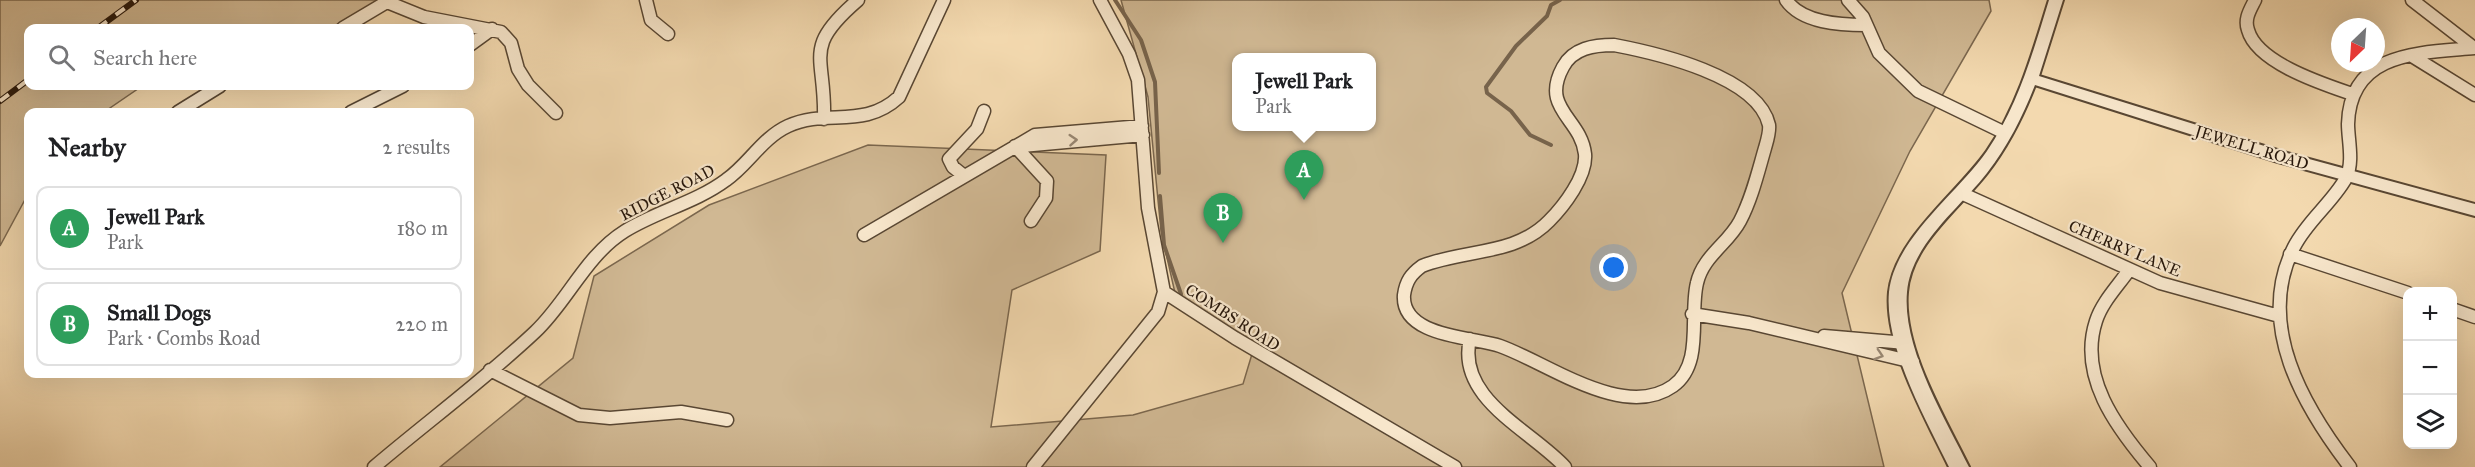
<!DOCTYPE html>
<html lang="en">
<head>
<meta charset="utf-8">
<style>
  :root { --surface:#fff; --page:#f6f6f6; --text:#202124; --muted:#757577; --line:#e0e0e0; --accent:#b45309 }
  body { margin:0; font-family:"IM FELL Great Primer",serif; background:var(--page); color:var(--text) }
  .controls { position:absolute; right:18px; bottom:18px; display:grid; overflow:hidden; border-radius:12px; box-shadow:0 6px 24px #0002 }
  .controls button { width:54px; height:54px; display:grid; place-items:center; padding:0; border:0; border-bottom:2px solid var(--line); background:var(--surface); color:var(--text); font:30px sans-serif }
  .compass { position:absolute; left:2331px; top:18px; width:54px; height:54px; border-radius:50%; background:var(--surface); box-shadow:0 6px 24px #0002; rotate:205deg }
  .you { position:absolute; left:1614px; top:268px; width:21px; height:21px; margin:-15px; border:4px solid #fff; border-radius:50%; background:#1a73e8; box-shadow:0 0 0 9px #1a73e833 }
  .badge { display:grid; place-items:center; width:39px; height:39px; border-radius:50%; background:var(--accent); color:#fff; font-size:20px; font-weight:700 }
  .pin { position:absolute; translate:-50% -50px; filter:drop-shadow(0 2px 3px #0008) }
  .pin::after { content:''; position:absolute; top:32px; width:21px; height:18px; background:inherit; clip-path:polygon(0 0,100% 0,50% 100%) }
  .popup { position:absolute; left:1232px; top:53px; width:144px; height:78px; box-sizing:border-box; display:grid; place-content:center; border-radius:12px; background:var(--surface); filter:drop-shadow(0 2px 4px #0005); font-size:20px; white-space:nowrap; color:var(--muted) }
  .popup b { font-size:22px; color:var(--text) }
  .popup::after { content:''; position:absolute; left:50%; top:100%; margin-left:-12px; border:12px solid transparent; border-top-color:var(--surface) }
  .list { margin:0; padding:0; list-style:none }
  h2 { display:flex; justify-content:space-between; align-items:center; height:78px; margin:0; padding:0 24px; font-size:26px }
  h2 small { font-size:20px; font-weight:400; color:var(--muted) }
  .list li { display:grid; grid-template-columns:39px 1fr auto; gap:18px; align-items:center; box-sizing:border-box; height:84px; margin:0 12px 12px; padding:0 12px; border:2px solid var(--line); border-radius:12px }
  .list b { display:block; font-size:22px; white-space:nowrap }
  .list p { margin:0; font-size:20px; white-space:nowrap; color:var(--muted) }
  .list em { font-size:20px; font-style:normal; color:var(--muted) }
  .icon { flex:none; width:33px; height:33px; fill:none; stroke:currentColor; stroke-width:2; stroke-linecap:round; stroke-linejoin:round }
  .map { position:relative; flex:none; width:2475px; height:467px; overflow:hidden }
  .search { position:absolute; background:var(--surface); box-shadow:0 6px 24px #0002; left:24px; top:24px; width:450px; height:66px; display:flex; align-items:center; gap:15px; box-sizing:border-box; padding:0 21px; border-radius:12px; color:var(--muted); font-size:22px }
  .panel { position:absolute; background:var(--surface); box-shadow:0 6px 24px #0002; left:24px; top:108px; width:450px; height:270px; border-radius:12px }
  .map>svg:first-child { display:block }
  .green { fill:#d0b893; stroke:#7b674e; stroke-width:1.5; fill-rule:evenodd }
  .lines { fill:none; stroke-linecap:round; stroke-linejoin:round }
  .stream { stroke:#77634b; stroke-width:4 }
  .minor-casing { stroke:#594733; stroke-width:15 }
  .tertiary-casing { stroke:#594733; stroke-width:4 }
  .minor { stroke:#f7e6cb; stroke-width:12 }
  .tertiary { fill:#f7e6cb; fill-rule:evenodd }
  .rail-casing { stroke:#26160a; stroke-width:6 }
  .rail { stroke:#f7e6cb; stroke-width:4; stroke-dasharray:11; stroke-linecap:butt }
  .oneway { stroke:#998874 }
  .labels { text-anchor:middle; stroke-width:4.5; stroke-linejoin:round; paint-order:stroke }
  .street-label { font-size:16px; fill:#26160a; stroke:#f7e6cb }
</style>
</head>
<body>
<div class="map">
<svg width="2475" height="467" viewBox="0 0 2475 467">
  <rect width="100%" height="100%" fill="#f3d9af"/>
  <filter id="stains"><feTurbulence type="fractalNoise" baseFrequency=".00333" numOctaves="4"/><feColorMatrix values="0 0 0 0 .2 0 0 0 0 .09 0 0 0 0 .02 0 0 0 .5 -.17"/></filter>
  <radialGradient id="worn" r=".72"><stop offset=".6" stop-color="#630" stop-opacity="0"/><stop offset="1" stop-color="#630" stop-opacity=".3"/></radialGradient>
  <!-- green -->
  <path class="green" d="M 0,0 L 379,0 L 331,28 L 28,28 L 28,86 L 142,86 L 104,112 L 28,112 L 28,194 L 0,246 Z
    M 1121,0 L 1989,0 L 1991,11 L 1910,151 L 1842,293 L 1884,467 L 440,467 L 573,358 L 594,276 L 709,205 L 868,145 L 1106,155 L 1100,251 L 1012,290 L 991,427 L 1133,415 L 1243,384 L 1255,344 L 1175,293 L 1161,231 L 1148,97 ZM 1236,58 L 1372,58 L 1372,127 L 1236,127 Z"/>
  <g class="lines">
    <!-- stream -->
    <path class="stream" d="M 1115,0 L 1141,40 L 1155,82 L 1159,173
      M 1551,145 L 1530,135 L 1511,111 L 1487,93 L 1486,87 L 1516,46 L 1547,16 L 1551,5 L 1560,0
      M 1160,196 L 1164,245 L 1181,294"/>
    <defs>
      <path id="minor" d="M 646,0 L 651,20 L 668,34
        M 1100,0 L 1129,54 L 1138,80 L 1148,208 L 1164,292 L 1235,338 L 1455,467
        M 1786,0 C 1802,23 1840,25 1866,25
        M 1848,0 L 1863,17 L 1879,53 L 1918,91 L 2005,133
        M 2255,0 C 2250,10 2244,19 2248,30 C 2257,63 2323,84 2352,94
        M 2412,0 L 2474,48
        M 387,2 L 424,17 L 501,32 L 511,43 L 518,69 L 528,85 L 556,113
        M 343,28 L 390,0
        M 470,45 L 492,29
        M 1614,45 C 1656,53 1758,76 1769,125 C 1770,132 1767,141 1765,148 C 1758,172 1752,198 1740,221 C 1728,244 1703,256 1697,283 C 1689,315 1704,364 1673,386 C 1624,421 1548,363 1500,346 C 1473,337 1401,337 1404,295 C 1406,281 1411,274 1422,266 C 1464,249 1515,256 1549,221 C 1564,206 1587,176 1585,154 C 1581,118 1540,109 1563,67 C 1573,48 1594,45 1614,45 Z
        M 2412,56 L 2475,95
        M 178,112 L 220,86
        M 351,112 L 403,86
        M 824,119 C 826,55 801,49 858,0
        M 1015,146 L 1047,181 L 1046,198 L 1031,221
        M 1022,146 L 1143,135
        M 963,175 L 953,167 L 949,159 L 977,129 L 984,111
        M 1963,194 L 2160,283 L 2279,316
        M 864,235 L 1035,135 L 1142,126
        M 2290,254 L 2408,293
        M 2129,270 C 2118,286 2102,302 2096,321 C 2078,376 2116,427 2150,467
        M 2452,309 L 2475,317
        M 1692,314 L 1749,323 L 1913,362
        M 1824,336 L 1906,343
        M 1470,339 C 1456,399 1531,430 1565,467
        M 490,370 L 579,415 L 610,418 L 681,412 L 727,420
        M 374,467 C 427,422 484,380 535,332 C 568,301 585,256 625,231 C 657,211 695,203 726,180 C 748,165 762,138 788,126 C 827,108 863,130 899,97 L 944,0
        M 1033,467 L 1158,312 L 1164,292
        M 2350,467 C 2303,406 2255,324 2294,247 C 2307,221 2332,203 2346,178 C 2354,162 2348,140 2348,124 C 2350,51 2420,53 2475,48"/>
      <path id="tertiary" d="M 2049,0 L 2063,0 L 2039,76 L 2287,153 L 2475,204 L 2475,216 L 2278,162 L 2035,85 C 2023,116 2008,146 1987,173 C 1960,208 1911,244 1907,292 C 1902,348 1945,418 1969,467 L 1949,467 C 1926,419 1884,346 1889,292 C 1895,238 1957,194 1987,151 C 2018,106 2033,52 2049,0 Z"/>
    </defs>
    <!-- minor casing -->
    <use href="#minor" class="minor-casing"/>
    <!-- tertiary casing -->
    <use href="#tertiary" class="tertiary-casing"/>
    <!-- minor -->
    <use href="#minor" class="minor"/>
    <!-- tertiary -->
    <use href="#tertiary" class="tertiary"/>
    <defs>
      <path id="rail" d="M 98,28 L 136,0
        M 0,101 L 28,80"/>
    </defs>
    <!-- rail casing -->
    <use href="#rail" class="rail-casing"/>
    <!-- rail -->
    <use href="#rail" class="rail"/>
  </g>
  <!-- one-way arrows -->
  <defs><path id="oneway-chevron" d="M-2-3.5L2.5 0L-2 3.5" fill="none" stroke-width="1.6" stroke-linecap="round" stroke-linejoin="round" transform="scale(1.5)"/></defs>
  <g class="oneway">
    <use href="#oneway-chevron" transform="translate(1073 140) rotate(-4)"/>
    <use href="#oneway-chevron" transform="translate(1879 355) rotate(18)"/>
  </g>
  <g class="labels">
    <!-- street labels -->
    <g class="street-label">
      <text transform="translate(2252 147) rotate(17)" y="6">JEWELL ROAD</text>
      <text transform="translate(667 192) rotate(-27)" y="6">RIDGE ROAD</text>
      <text transform="translate(2125 248) rotate(23)" y="6">CHERRY LANE</text>
      <text transform="translate(1233 317) rotate(33)" y="6">COMBS ROAD</text>
    </g>
  </g>
  <rect width="100%" height="100%" filter="url(#stains)"/>
  <rect width="100%" height="100%" fill="url(#worn)"/>
</svg>
<div class="controls">
<button>+</button>
<button>−</button>
<button><svg class="icon" aria-label="layers" viewBox="0 0 24 24"><path d="M12 4l9 5-9 5-9-5zM3 14l9 5 9-5"/></svg></button>
</div>
<svg class="compass" viewBox="-18 -18 36 36"><path d="M0-13l5 13h-10z" fill="#e53935"/><path d="M0 13l5-13h-10z" fill="#757577"/></svg>
<div class="you"></div>
<div class="pin badge" style="left:1304px;top:200px;background:#2e9e5b">A</div>
<div class="popup"><b>Jewell Park</b>Park</div>
<div class="pin badge" style="left:1223px;top:243px;background:#2e9e5b">B</div>
<div class="search"><svg class="icon" aria-label="search" viewBox="0 0 24 24"><circle cx="10" cy="10" r="6"/><path d="M15 15l6 6"/></svg>Search here</div>
<section class="panel">
<h2>Nearby<small>2 results</small></h2>
<ul class="list">
<li><span class="badge" style="background:#2e9e5b">A</span><div><b>Jewell Park</b><p>Park</p></div><em>180 m</em></li>
<li><span class="badge" style="background:#2e9e5b">B</span><div><b>Small Dogs</b><p>Park · Combs Road</p></div><em>220 m</em></li>
</ul>
</section>
</div>
</body>
</html>
